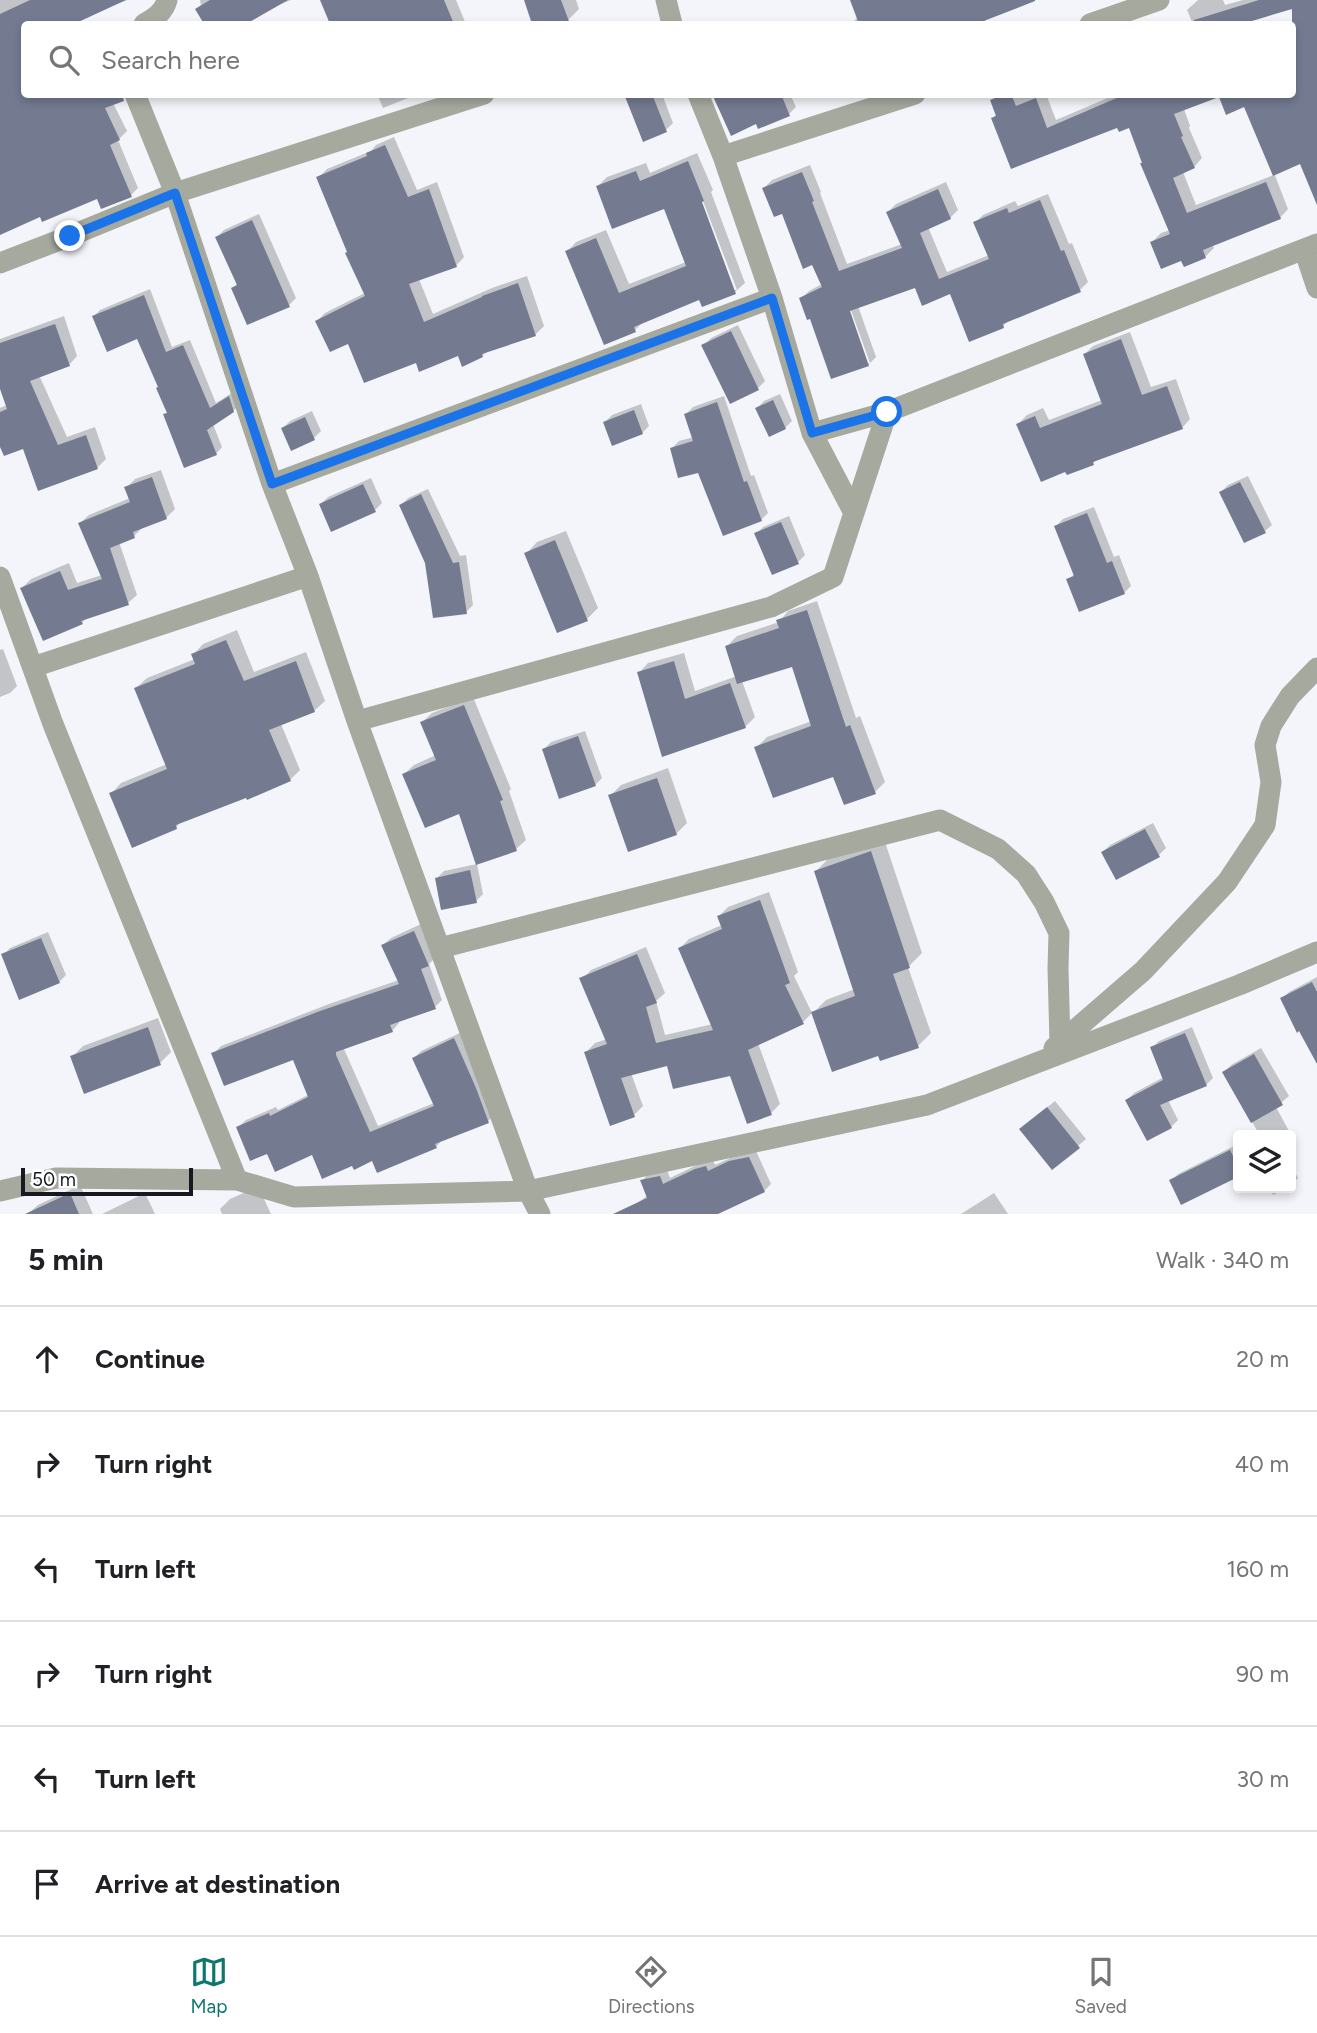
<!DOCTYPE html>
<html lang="en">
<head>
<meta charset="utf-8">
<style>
  :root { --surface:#fff; --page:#f6f6f6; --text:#202124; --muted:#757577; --line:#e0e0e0; --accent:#0f766e }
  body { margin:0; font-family:Figtree,sans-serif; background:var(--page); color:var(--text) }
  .controls { position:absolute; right:21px; bottom:21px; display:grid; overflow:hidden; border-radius:7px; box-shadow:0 4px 10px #0003 }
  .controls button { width:63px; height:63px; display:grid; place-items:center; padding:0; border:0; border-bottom:2px solid var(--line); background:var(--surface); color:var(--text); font:35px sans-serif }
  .scale { position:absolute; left:21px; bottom:18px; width:172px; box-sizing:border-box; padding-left:7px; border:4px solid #161922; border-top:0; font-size:19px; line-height:24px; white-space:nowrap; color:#161922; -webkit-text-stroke:5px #fff; paint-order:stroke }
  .stop { position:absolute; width:21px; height:21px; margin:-16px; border:5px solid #1a73e8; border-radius:50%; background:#fff }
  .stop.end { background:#1a73e8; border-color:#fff; box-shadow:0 2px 7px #0008 }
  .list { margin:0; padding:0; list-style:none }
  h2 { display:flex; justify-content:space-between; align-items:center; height:91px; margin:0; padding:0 28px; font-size:30px }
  h2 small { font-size:23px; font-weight:400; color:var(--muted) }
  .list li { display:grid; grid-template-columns:46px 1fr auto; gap:21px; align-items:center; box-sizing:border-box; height:105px; padding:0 28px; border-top:2px solid var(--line) }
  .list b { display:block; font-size:26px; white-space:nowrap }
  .list em { font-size:23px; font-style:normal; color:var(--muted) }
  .icon { flex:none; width:38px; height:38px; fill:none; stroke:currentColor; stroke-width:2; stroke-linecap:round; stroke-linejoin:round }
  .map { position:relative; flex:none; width:1317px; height:1214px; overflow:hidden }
  .search { position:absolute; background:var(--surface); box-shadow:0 4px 10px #0003; left:21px; right:21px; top:21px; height:77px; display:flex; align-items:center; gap:18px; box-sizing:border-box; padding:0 24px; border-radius:7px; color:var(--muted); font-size:26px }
  .sheet { height:721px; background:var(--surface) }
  nav { display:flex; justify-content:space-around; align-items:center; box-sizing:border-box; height:98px; border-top:2px solid var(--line); background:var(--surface); font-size:19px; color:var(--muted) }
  nav a { display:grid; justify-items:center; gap:4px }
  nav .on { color:var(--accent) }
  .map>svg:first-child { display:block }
  .shadow { fill:#0003; fill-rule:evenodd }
  .building { fill:#747b91 }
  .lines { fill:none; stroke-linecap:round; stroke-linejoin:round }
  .street { stroke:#a5a99e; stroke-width:21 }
  .route { stroke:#1a73e8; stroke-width:9 }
</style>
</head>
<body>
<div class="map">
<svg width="1317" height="1214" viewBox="0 0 1317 1214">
  <rect width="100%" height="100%" fill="#f4f5fa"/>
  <!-- shadow -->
  <path class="shadow" d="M 0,0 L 127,0 L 119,3 L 118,2 L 70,24 L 24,24 L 24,46 L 0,57 Z
    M 200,0 L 291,0 L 271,8 L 251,19 L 253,24 L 206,24 L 197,9 L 201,5 Z
    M 339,0 L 456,0 L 466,24 L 331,24 L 330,21 Z
    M 525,0 L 576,0 L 579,9 L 568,20 L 555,24 L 534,24 Z
    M 852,0 L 1014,0 L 984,19 L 986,24 L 855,24 L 854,21 L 858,17 Z
    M 1198,0 L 1223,0 L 1225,5 L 1243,0 L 1268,0 L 1261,17 L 1236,24 L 1193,24 L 1187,10 Z
    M 1288,0 L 1317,0 L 1317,201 L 1300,162 L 1274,173 L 1288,209 L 1280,218 L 1212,244 L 1214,248 L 1205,257 L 1152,242 L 1161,233 L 1170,230 L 1130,126 L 1118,126 L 1012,167 L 993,118 L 997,114 L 992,101 L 998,94 L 1023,94 L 1025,98 L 1035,94 L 1046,94 L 1056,120 L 1117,94 L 1292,94 L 1302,38 ZM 1220,95 L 1245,105 L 1274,175 L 1196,205 L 1183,172 L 1194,167 L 1202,158 L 1189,128 L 1190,126 L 1184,109 Z
    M 24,74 L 24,94 L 128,94 L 122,100 L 113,103 L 127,131 L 118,140 L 138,188 L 131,195 L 98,196 L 41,214 L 0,233 L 0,85 L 3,82 Z
    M 377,94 L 418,94 L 383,108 Z
    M 628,94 L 662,94 L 673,123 L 666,130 Z
    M 715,94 L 790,94 L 796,107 L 789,114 L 757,121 Z
    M 394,137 L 417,190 L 437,182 L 464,257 L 456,266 L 419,279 L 433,314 L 492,288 L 527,276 L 544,326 L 535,335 L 488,351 L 482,356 L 458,354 L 417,361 L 349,342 L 317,321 L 325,313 L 365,293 L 318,178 L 327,169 L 371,151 L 376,145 Z
    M 697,153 L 713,190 L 711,192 L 745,283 L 735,292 L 703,305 L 700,298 L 644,321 L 635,330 L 567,252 L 576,242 L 606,230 L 629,284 L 686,262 L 665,207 L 598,186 L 607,177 L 646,163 L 650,173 ZM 700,193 L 737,290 L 733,290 L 697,195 Z
    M 810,165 L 821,192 L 820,193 L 847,264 L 902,244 L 888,212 L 896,204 L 946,182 L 958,210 L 950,218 L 928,227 L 947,272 L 989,255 L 975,223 L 983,215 L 1015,201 L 1018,206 L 1048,194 L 1069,244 L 1072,243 L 1088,282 L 1080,290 L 1011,318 L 1003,326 L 951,292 L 916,286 L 858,306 L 876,357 L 868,365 L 811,317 L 801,299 L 809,291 L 822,284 L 813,263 L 783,212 L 764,188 L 772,180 ZM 848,302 L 870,363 L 866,363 L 845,303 Z
    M 259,214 L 296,298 L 289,305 L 233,289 L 238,283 L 217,237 L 224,230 Z
    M 150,289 L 172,347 L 190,340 L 216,403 L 235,391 L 240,404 L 233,411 L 213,424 L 222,447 L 216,454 L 165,415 L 168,412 L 138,337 L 94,316 L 100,310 Z
    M 64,316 L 77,356 L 69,365 L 39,375 L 67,437 L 95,427 L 106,459 L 98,467 L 39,489 L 24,446 L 0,442 L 0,408 L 7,405 L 0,384 L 0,339 Z
    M 738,325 L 765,381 L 758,388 L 704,345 L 711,338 Z
    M 1130,332 L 1151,387 L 1176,379 L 1190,419 L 1182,428 L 1099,458 L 1093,463 L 1018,424 L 1027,415 L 1043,408 L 1049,420 L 1102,400 L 1085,354 L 1093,346 Z
    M 780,394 L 792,421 L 785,428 L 757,408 L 764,401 Z
    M 724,396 L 751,476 L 754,475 L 768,513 L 761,520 L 672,448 L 679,441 L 694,437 L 686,414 L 693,407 Z
    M 641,404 L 649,426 L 642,433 L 605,422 L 612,415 Z
    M 312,411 L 321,431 L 314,438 L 283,428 L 290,421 Z
    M 161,470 L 175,509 L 166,518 L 143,527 L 134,536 L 119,542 L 137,595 L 128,603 L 87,617 L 82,623 L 22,588 L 31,579 L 69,563 L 77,583 L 102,575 L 80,523 L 89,515 L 130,498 L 127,487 L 135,479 Z
    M 1248,476 L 1272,525 L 1265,531 L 1221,492 L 1228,485 Z
    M 371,478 L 382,503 L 375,510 L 321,504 L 328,497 Z
    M 428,489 L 460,556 L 466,555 L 473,605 L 466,612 L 427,562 L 401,505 L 408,498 Z
    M 1094,507 L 1114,557 L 1119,555 L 1131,586 L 1124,593 L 1068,580 L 1075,573 L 1056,526 L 1063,519 Z
    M 789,516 L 805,555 L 798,562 L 756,534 L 763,527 Z
    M 566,531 L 598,608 L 587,619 L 527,553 L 537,542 Z
    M 817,601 L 856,718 L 860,716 L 885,782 L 875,792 L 834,775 L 756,748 L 767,737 L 812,721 L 793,664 L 742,681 L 755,717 L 745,727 L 663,755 L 639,673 L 648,663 L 684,653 L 695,691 L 737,676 L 727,646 L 737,636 L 779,622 L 788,611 Z
    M 237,630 L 254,672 L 306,652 L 325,701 L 314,711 L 281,724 L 300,770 L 290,780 L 184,819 L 176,827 L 111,794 L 121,783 L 167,764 L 136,688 L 147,678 L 195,659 L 193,655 L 203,644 Z
    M 3,649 L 17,686 L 10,693 L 0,697 L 0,650 Z
    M 473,697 L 511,789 L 509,791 L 526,840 L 516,849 L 404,774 L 414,765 L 436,755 L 422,722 L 432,713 Z
    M 585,731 L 602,778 L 595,785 L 544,749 L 551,742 Z
    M 668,768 L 687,823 L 676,834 L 610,796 L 621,785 Z
    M 1153,823 L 1166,848 L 1159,855 L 1103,852 L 1110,845 Z
    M 884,839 L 922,953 L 908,967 L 931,1033 L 918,1046 L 879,1053 L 813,1013 L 826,1000 L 855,989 L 816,871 L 829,858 Z
    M 477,864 L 483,894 L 476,901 L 437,878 L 444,871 Z
    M 769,892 L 798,972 L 794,976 L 812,1013 L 803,1022 L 758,1043 L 780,1104 L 771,1113 L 731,1074 L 669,1063 L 631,1073 L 643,1106 L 634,1115 L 586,1052 L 595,1043 L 607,1039 L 582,979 L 591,970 L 646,947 L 665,993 L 656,1001 L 665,1035 L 713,1024 L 680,948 L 689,939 L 722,925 L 719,916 L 728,907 Z
    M 421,924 L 436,957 L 429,964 L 442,1000 L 435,1007 L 398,1021 L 399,1023 L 392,1031 L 344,1049 L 378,1126 L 434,1103 L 414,1058 L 421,1051 L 462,1032 L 496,1114 L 488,1121 L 443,1139 L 436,1147 L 353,1164 L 313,1153 L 268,1152 L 238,1127 L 246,1120 L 276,1107 L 278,1110 L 308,1095 L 294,1057 L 213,1054 L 221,1046 L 329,1004 L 399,980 L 383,945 L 391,938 Z
    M 48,932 L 66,975 L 59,982 L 3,955 L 10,948 Z
    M 1317,977 L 1317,1060 L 1282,999 L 1289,992 Z
    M 158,1018 L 171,1052 L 160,1063 L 72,1057 L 83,1046 Z
    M 1192,1027 L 1213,1078 L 1206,1085 L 1168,1100 L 1178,1120 L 1171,1127 L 1127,1100 L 1134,1093 L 1164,1077 L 1152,1048 L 1159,1041 Z
    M 1261,1048 L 1289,1096 L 1276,1107 L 1296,1144 L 1291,1150 L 1291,1135 L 1256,1135 L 1259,1134 L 1224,1072 L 1231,1065 Z
    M 1055,1101 L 1086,1139 L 1053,1167 L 1029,1122 Z
    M 1238,1144 L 1238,1176 L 1182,1203 L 1171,1181 L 1178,1174 Z
    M 756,1151 L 771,1184 L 764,1191 L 716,1214 L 640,1214 L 635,1205 L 648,1195 L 642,1181 L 648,1174 L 667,1170 L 670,1178 L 703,1162 L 713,1160 L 715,1165 L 737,1155 Z
    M 1291,1166 L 1298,1178 L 1291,1185 Z
    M 80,1185 L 93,1214 L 28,1214 L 38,1205 Z
    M 257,1187 L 259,1188 L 271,1214 L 222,1214 L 220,1209 L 230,1199 Z
    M 1269,1188 L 1286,1188 L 1273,1195 Z
    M 145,1193 L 155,1214 L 102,1214 Z
    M 994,1193 L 1008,1214 L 961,1214 Z"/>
  <!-- building -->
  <path class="building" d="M 30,0 L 126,0 L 74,24 L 24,24 L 24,94 L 122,94 L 124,101 L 105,108 L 120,140 L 110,145 L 132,197 L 101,209 L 97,199 L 42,222 L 40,217 L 0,235 L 0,14 Z
    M 210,0 L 288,0 L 246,24 L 204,24 L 195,9 Z
    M 320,0 L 444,0 L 454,24 L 330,24 Z
    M 524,0 L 561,0 L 570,24 L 532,24 Z
    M 850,0 L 1035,0 L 1035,1 L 976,24 L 859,24 Z
    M 1259,0 L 1317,0 L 1317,205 L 1300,164 L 1273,176 L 1244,107 L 1226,115 L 1219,97 L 1174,114 L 1183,136 L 1181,137 L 1195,168 L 1173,178 L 1187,213 L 1266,182 L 1281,219 L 1203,250 L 1206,258 L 1184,267 L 1181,261 L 1161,269 L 1150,242 L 1170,234 L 1140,163 L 1142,163 L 1129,128 L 1119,132 L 1117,128 L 1011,169 L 991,118 L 996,116 L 990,100 L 1005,94 L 1011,94 L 1016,106 L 1036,98 L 1047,128 L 1126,94 L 1292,94 L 1292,9 L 1242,24 L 1194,24 L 1194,20 Z
    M 624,94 L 652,94 L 667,132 L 643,142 Z
    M 712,94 L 781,94 L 790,116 L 758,129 L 756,124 L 731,136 Z
    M 385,145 L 408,197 L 429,189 L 457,267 L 409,284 L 424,322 L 482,297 L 482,296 L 518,283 L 536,336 L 482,354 L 483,357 L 462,367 L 458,356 L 419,372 L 416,363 L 364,383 L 348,344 L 330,352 L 315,321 L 365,296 L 345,253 L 347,252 L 316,177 L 367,156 L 366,153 Z
    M 688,161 L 704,201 L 702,202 L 736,294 L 702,307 L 699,300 L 634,327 L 636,332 L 604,345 L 565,251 L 596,238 L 619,293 L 686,266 L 664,209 L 612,229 L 596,186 L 636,171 L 640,181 Z
    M 802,172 L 814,201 L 812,202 L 839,271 L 902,248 L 886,212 L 938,189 L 951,219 L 920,233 L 939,279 L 989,259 L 973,222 L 1007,208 L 1009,213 L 1040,200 L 1061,251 L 1064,250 L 1081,292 L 1003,324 L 1004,328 L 969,342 L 950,294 L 922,306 L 915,288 L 850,311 L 869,366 L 831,379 L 810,319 L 807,320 L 799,298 L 822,287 L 812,265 L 803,269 L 782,214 L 774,217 L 762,188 Z
    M 252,220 L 290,307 L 247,325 L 231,288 L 237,285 L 215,237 Z
    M 144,295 L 166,352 L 183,345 L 210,408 L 229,396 L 234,412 L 207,430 L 217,455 L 184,468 L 163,414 L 167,413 L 156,388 L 158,387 L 137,339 L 107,352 L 92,316 Z
    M 55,324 L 70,366 L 30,381 L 58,445 L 86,435 L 98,469 L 38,491 L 23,449 L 4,456 L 0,447 L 0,412 L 7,409 L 0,389 L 0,343 Z
    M 731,331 L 759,390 L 730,404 L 701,345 Z
    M 1121,339 L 1142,395 L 1167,386 L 1183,429 L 1093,462 L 1094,465 L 1067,475 L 1065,472 L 1041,482 L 1016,424 L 1035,416 L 1040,428 L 1102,404 L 1083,354 Z
    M 773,400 L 786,429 L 769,437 L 755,408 Z
    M 717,402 L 744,482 L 747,481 L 762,521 L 723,536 L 698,473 L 678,478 L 670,448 L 693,441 L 684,414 Z
    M 634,410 L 643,434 L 612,446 L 603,422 Z
    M 305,417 L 315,440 L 291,451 L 281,428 Z
    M 152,477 L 167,519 L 133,532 L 135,538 L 110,548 L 129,605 L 81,621 L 83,624 L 43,641 L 20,588 L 60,571 L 68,590 L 102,579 L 78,523 L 130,502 L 124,487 Z
    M 1240,482 L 1266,533 L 1244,543 L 1219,492 Z
    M 363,484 L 376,512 L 331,532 L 319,504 Z
    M 421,494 L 453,563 L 459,562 L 467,614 L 433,618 L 425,563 L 399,505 Z
    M 1087,513 L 1107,563 L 1112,561 L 1125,594 L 1079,612 L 1066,579 L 1074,576 L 1054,526 Z
    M 781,522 L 799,564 L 772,575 L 754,533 Z
    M 555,540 L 588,621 L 557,633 L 524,553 Z
    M 807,610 L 846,727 L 850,725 L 876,794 L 844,805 L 833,777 L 773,798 L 754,747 L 811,726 L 792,667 L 737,684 L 725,646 L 779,628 L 776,620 Z
    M 226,640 L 244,681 L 296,661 L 315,712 L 269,730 L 291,781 L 247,800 L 246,798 L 176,825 L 177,829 L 132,848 L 109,793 L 167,769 L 134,688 L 195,664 L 191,654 Z
    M 674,661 L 685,699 L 730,683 L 746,728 L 662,757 L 637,672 Z
    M 464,705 L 503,800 L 500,801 L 517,851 L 476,865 L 459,814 L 425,828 L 402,774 L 436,760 L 420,722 Z
    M 578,736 L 596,786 L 559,799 L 542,749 Z
    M 657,778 L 677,835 L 628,852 L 608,795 Z
    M 1145,829 L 1160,857 L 1116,880 L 1101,852 Z
    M 871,851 L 910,968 L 893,974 L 919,1048 L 880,1061 L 878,1056 L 832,1072 L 811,1012 L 855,996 L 814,871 Z
    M 470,870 L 477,903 L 441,910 L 435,878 Z
    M 760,900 L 790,983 L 785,985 L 804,1024 L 748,1050 L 772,1115 L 747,1124 L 730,1076 L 673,1089 L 667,1066 L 621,1078 L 635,1117 L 610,1126 L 584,1052 L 607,1044 L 579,978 L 637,954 L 657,1003 L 646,1007 L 656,1043 L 713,1030 L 678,948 L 722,929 L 717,916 Z
    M 414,931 L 429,966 L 421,969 L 436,1009 L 390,1025 L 393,1032 L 336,1052 L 336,1055 L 370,1132 L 434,1106 L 412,1058 L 454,1038 L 476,1088 L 489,1123 L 435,1144 L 437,1148 L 377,1173 L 372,1161 L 354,1170 L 352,1166 L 322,1179 L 312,1155 L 275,1172 L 267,1154 L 250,1161 L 236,1127 L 269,1113 L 270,1116 L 308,1097 L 293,1060 L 224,1086 L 211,1053 L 320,1011 L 399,984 L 381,945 Z
    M 41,938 L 60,983 L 19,1000 L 1,954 Z
    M 1312,982 L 1317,992 L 1317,1064 L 1299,1031 L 1297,1033 L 1280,998 Z
    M 148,1027 L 161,1065 L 84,1094 L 70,1056 Z
    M 1185,1033 L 1207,1086 L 1160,1105 L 1172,1128 L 1147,1141 L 1125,1100 L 1163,1080 L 1150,1047 Z
    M 1254,1054 L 1283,1105 L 1251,1123 L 1222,1072 Z
    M 1047,1107 L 1080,1148 L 1052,1170 L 1019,1129 Z
    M 1230,1150 L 1238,1166 L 1238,1177 L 1181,1205 L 1169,1180 Z
    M 749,1157 L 765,1192 L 718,1214 L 613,1214 L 647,1198 L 640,1180 L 660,1176 L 663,1184 L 695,1169 L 706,1166 L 708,1171 L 729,1161 Z
    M 70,1193 L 79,1214 L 25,1214 Z"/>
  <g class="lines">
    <!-- street -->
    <path class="street" d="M 666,0 L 672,24
      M 144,24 C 155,18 164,12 167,0
      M 1090,24 L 1159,0
      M 135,94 L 175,193 L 272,484 L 308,576 L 357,721
      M 698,94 L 723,156 L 772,298 L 812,433 L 854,513
      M 723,156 L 915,94
      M 1304,249 L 1317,288
      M 0,263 L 70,236 L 175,193 L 484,94
      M 812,433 L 887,412
      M 272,484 L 772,298
      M 0,577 L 53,724 L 237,1180
      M 33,667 L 308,576
      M 440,948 L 940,820 L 998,849 L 1026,874 L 1044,902 L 1059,933 L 1058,968 L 1060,1043
      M 1054,1048 L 1143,971 L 1227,882 L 1265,825 L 1271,782 L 1265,745 L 1271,726 L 1290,696 L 1317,668
      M 0,1191 L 56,1178 L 237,1180 L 294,1197 L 528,1191 L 927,1105 L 1239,985 L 1317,952
      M 540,1214 L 528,1191 L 357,721 L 771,607 L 833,577 L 887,412 L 1317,244"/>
  </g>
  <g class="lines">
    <!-- route -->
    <path class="route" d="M 70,236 L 175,193 L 272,484 L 772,298 L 812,433 L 887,412"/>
  </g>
</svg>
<div class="controls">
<button><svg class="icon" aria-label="layers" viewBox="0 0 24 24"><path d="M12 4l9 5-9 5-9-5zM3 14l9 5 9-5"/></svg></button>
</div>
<div class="scale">50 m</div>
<div class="stop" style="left:887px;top:412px"></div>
<div class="stop end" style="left:70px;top:236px"></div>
<div class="search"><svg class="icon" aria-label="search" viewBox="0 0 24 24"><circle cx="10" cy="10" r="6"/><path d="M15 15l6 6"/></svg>Search here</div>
</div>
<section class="sheet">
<h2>5 min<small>Walk · 340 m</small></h2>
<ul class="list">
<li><svg class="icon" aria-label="ahead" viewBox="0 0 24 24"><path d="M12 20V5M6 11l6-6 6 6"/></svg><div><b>Continue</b></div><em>20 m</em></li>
<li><svg class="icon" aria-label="right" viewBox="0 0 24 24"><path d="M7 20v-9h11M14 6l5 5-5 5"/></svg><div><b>Turn right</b></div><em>40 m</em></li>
<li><svg class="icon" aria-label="left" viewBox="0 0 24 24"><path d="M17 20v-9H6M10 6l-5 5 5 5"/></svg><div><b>Turn left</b></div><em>160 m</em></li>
<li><svg class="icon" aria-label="right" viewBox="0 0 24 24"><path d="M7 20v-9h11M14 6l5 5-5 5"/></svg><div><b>Turn right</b></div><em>90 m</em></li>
<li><svg class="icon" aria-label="left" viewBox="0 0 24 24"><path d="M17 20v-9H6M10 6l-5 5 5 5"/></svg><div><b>Turn left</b></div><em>30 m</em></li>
<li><svg class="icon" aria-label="arrive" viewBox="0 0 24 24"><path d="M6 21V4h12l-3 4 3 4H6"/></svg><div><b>Arrive at destination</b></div></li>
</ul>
</section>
<nav>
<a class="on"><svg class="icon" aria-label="map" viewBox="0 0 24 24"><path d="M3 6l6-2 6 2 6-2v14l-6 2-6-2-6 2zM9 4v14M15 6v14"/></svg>Map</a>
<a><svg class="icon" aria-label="directions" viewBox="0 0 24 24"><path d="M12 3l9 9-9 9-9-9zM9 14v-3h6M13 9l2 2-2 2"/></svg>Directions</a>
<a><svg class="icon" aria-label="saved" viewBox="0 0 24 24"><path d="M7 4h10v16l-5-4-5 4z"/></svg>Saved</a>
</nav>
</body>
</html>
